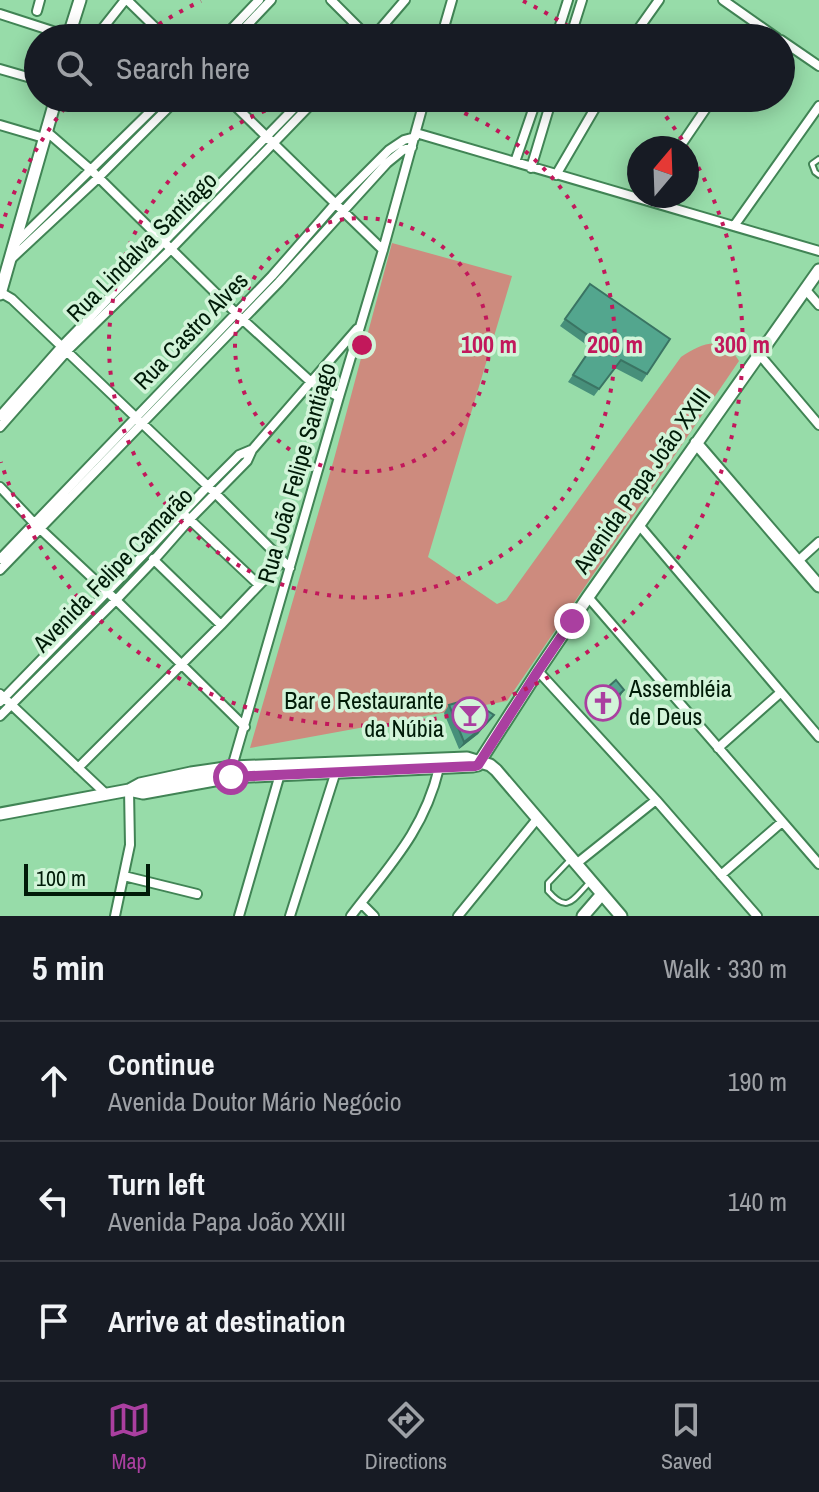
<!DOCTYPE html>
<html lang="en">
<head>
<meta charset="utf-8">
<style>
  :root { --surface:#171b24; --page:#242831; --text:#f1f3f6; --muted:#9ea1a6; --line:#363941; --accent:#aa3fa0 }
  body { margin:0; font-family:"Archivo Narrow",sans-serif; background:var(--page); color:var(--text) }
  .compass { position:absolute; left:627px; top:136px; width:72px; height:72px; border-radius:50%; background:var(--surface); box-shadow:0 4px 20px #0003; rotate:19deg }
  .scale { position:absolute; left:24px; bottom:20px; width:126px; box-sizing:border-box; padding-left:8px; border:4px solid #001b08; border-top:0; font-size:22px; line-height:28px; white-space:nowrap; color:#001b08; -webkit-text-stroke:6px #d2f4d9; paint-order:stroke }
  .stop { position:absolute; width:24px; height:24px; margin:-18px; border:6px solid #aa3fa0; border-radius:50%; background:#fff }
  .stop.end { background:#aa3fa0; border-color:#fff; box-shadow:0 2px 8px #0008 }
  .list { margin:0; padding:0; list-style:none }
  h2 { display:flex; justify-content:space-between; align-items:center; height:104px; margin:0; padding:0 32px; font-size:34px }
  h2 small { font-size:26px; font-weight:400; color:var(--muted) }
  .list li { display:grid; grid-template-columns:52px 1fr auto; gap:24px; align-items:center; box-sizing:border-box; height:120px; padding:0 32px; border-top:2px solid var(--line) }
  .list b { display:block; font-size:30px; white-space:nowrap }
  .list p { margin:0; font-size:26px; white-space:nowrap; color:var(--muted) }
  .list em { font-size:26px; font-style:normal; color:var(--muted) }
  .icon { flex:none; width:44px; height:44px; fill:none; stroke:currentColor; stroke-width:2; stroke-linecap:round; stroke-linejoin:round }
  .map { position:relative; flex:none; width:819px; height:916px; overflow:hidden }
  .search { position:absolute; background:var(--surface); box-shadow:0 4px 20px #0003; left:24px; right:24px; top:24px; height:88px; display:flex; align-items:center; gap:20px; box-sizing:border-box; padding:0 28px; border-radius:44px; color:var(--muted); font-size:30px }
  .sheet { height:464px; background:var(--surface) }
  nav { display:flex; justify-content:space-around; align-items:center; box-sizing:border-box; height:112px; border-top:2px solid var(--line); background:var(--surface); font-size:22px; color:var(--muted) }
  nav a { display:grid; justify-items:center; gap:4px }
  nav .on { color:var(--accent) }
  .map>svg:first-child { display:block }
  .green { fill:#cd8b7e }
  .lines { fill:none; stroke-linecap:round; stroke-linejoin:round }
  .lane-casing { stroke:#418455; stroke-width:8 }
  .street-casing { stroke:#418455; stroke-width:12 }
  .secondary-casing { stroke:#418455; stroke-width:15 }
  .lane { stroke:#fff; stroke-width:4 }
  .street { stroke:#fff; stroke-width:8 }
  .secondary { stroke:#fff; stroke-width:11 }
  .wall { fill:#478f7a }
  .shaded-wall { fill:#3a7463 }
  .building { fill:#53a68e; stroke:#3a7463; stroke-width:2 }
  .route { stroke:#aa3fa0; stroke-width:10 }
  .ring { fill:none; stroke:#c2185b; stroke-width:4; stroke-dasharray:4 8 }
  .labels { text-anchor:middle; stroke-width:7; stroke-linejoin:round; paint-order:stroke }
  .street-label { font-size:24px; fill:#001b08; stroke:#d2f4d9 }
  .poi-label { font-size:24px; fill:#001b08; stroke:#d2f4d9; text-anchor:start }
  .centre { fill:#c2185b; stroke:#d2f4d9; stroke-width:4 }
  .ring-label { font-size:24px; text-anchor:middle; font-weight:bold; fill:#c2185b; stroke:#d2f4d9; stroke-width:7; stroke-linejoin:round; paint-order:stroke }
</style>
</head>
<body>
<div class="map">
<svg width="819" height="916" viewBox="0 0 819 916">
  <rect width="100%" height="100%" fill="#97dca9"/>
  <!-- green -->
  <path class="green" d="M 392,243 L 512,276 L 428,557 L 497,604 L 506,600 L 681,357 C 702,343 723,334 739,361 L 507,701 L 250,748 L 334,459 Z"/>
  <g class="lines">
    <defs>
      <path id="lane" d="M 819,159 L 812,164 L 815,172 L 819,175
        M 569,861 L 548,883 L 548,891 C 568,914 572,900 590,882"/>
      <path id="street" d="M 127,0 L 166,38
        M 331,0 L 369,38
        M 723,0 L 777,38
        M 37,11 L 40,0
        M 0,14 L 68,36
        M 95,38 L 125,0
        M 223,38 L 259,0
        M 235,38 L 271,0
        M 375,38 L 381,28 L 405,0
        M 441,38 L 452,0
        M 556,38 L 568,0
        M 570,38 L 582,0
        M 632,38 L 659,0
        M 781,40 L 819,66
        M 0,69 L 38,80
        M 227,98 L 383,250
        M 0,125 L 44,138
        M 46,131 L 91,170 L 242,319 L 311,382 L 339,397
        M 416,133 L 819,251
        M 679,148 L 713,98
        M 515,162 L 537,98
        M 531,168 L 552,98
        M 556,175 L 601,98
        M 734,226 L 819,106
        M 16,243 L 164,98
        M 10,260 L 98,178 L 178,98
        M 805,289 L 819,305
        M 0,292 L 12,299 L 215,493 L 290,568
        M 759,354 L 819,425
        M 0,416 L 62,346 L 304,98
        M 0,427 L 67,351 L 171,249 L 317,98
        M 0,487 L 35,524 L 116,600 L 245,727
        M 187,517 L 259,585
        M 639,525 L 819,737
        M 0,559 L 272,276 L 335,204 L 389,150 L 404,140 L 415,137
        M 153,559 L 221,625
        M 797,562 L 819,542
        M 0,570 L 279,282 L 387,163 L 403,150 L 412,147
        M 588,597 L 819,864
        M 538,671 L 656,800 L 757,916
        M 0,694 L 106,794
        M 0,702 L 146,552 L 208,486 L 239,455 L 251,450
        M 0,716 L 116,600 L 154,560 L 190,519 L 247,461 L 252,450 L 357,329
        M 718,748 L 780,693
        M 232,767 L 339,397 L 383,250 L 425,98
        M 78,768 L 221,625 L 282,561
        M 576,864 L 656,800
        M 721,875 L 782,822
        M 124,876 L 197,894
        M 361,903 L 374,916
        M 115,916 L 130,845 L 129,790
        M 239,916 L 280,774
        M 290,916 L 337,768
        M 351,916 C 389,866 424,831 439,768
        M 458,916 L 537,819"/>
      <path id="secondary" d="M 68,38 L 80,0
        M 0,294 L 56,98
        M 696,443 L 819,586
        M 480,761 L 538,671 L 588,597 L 819,270
        M 129,790 L 140,784 L 191,773 L 232,767 L 467,758 L 490,765 L 496,770 L 621,916
        M 0,814 L 129,790 L 143,793 L 231,777 L 473,766 L 478,765 L 479,762
        M 583,916 L 602,894"/>
    </defs>
    <!-- lane casing -->
    <use href="#lane" class="lane-casing"/>
    <!-- street casing -->
    <use href="#street" class="street-casing"/>
    <!-- secondary casing -->
    <use href="#secondary" class="secondary-casing"/>
    <!-- lane -->
    <use href="#lane" class="lane"/>
    <!-- street -->
    <use href="#street" class="street"/>
    <!-- secondary -->
    <use href="#secondary" class="secondary"/>
  </g>
  <!-- wall -->
  <path class="wall" d="M 590,284 L 670,339 L 642,382 L 615,368 L 594,396 L 568,382 L 591,348 L 560,326 Z
    M 624,690 L 619,698 L 595,719 L 587,709 L 592,701 Z
    M 449,705 L 494,715 L 478,734 L 459,749 L 444,713 Z"/>
  <!-- shaded-wall -->
  <path class="shaded-wall" d="M 624,690 L 619,698 L 595,719 L 601,711 Z
    M 494,715 L 478,734 L 459,749 L 464,742 Z"/>
  <!-- building -->
  <path class="building" d="M 590,284 L 670,339 L 647,374 L 621,360 L 599,389 L 573,375 L 596,341 L 565,319 Z
    M 616,680 L 624,690 L 601,711 L 592,701 Z
    M 469,699 L 494,715 L 483,727 L 464,742 L 449,705 Z"/>
  <g class="lines">
    <!-- route -->
    <path class="route" d="M 231,777 L 475,766 L 478,765 L 538,671 L 572,621"/>
  </g>
  <!-- distance rings -->
  <g class="ring">
    <circle cx="362" cy="345" r="127"/>
    <path d="M419 98A253 253 0 1 1 305 98"/>
    <path d="M1 228A380 380 0 0 1 73 98M139 38A380 380 0 0 1 201 1M523 1A380 380 0 0 1 585 38M651 98A380 380 0 1 1 1 462"/>
  </g>
  <!-- icons -->
  <defs>
    <symbol id="church-ring" viewBox="-11 -11 22 22"><circle r="9.5" fill="#d2f4d9" stroke="#aa3fa0" stroke-width="1.5"/><path d="M-1.2-6h2.4v3.5h3.3v2.4h-3.3V6h-2.4V-.1h-3.3v-2.4h3.3Z" fill="#aa3fa0"/></symbol>
    <symbol id="bar-ring" viewBox="-11 -11 22 22"><circle r="9.5" fill="#d2f4d9" stroke="#aa3fa0" stroke-width="1.5"/><path d="M-6-5H6L.8 .8V4.5H3.5V6h-7V4.5H-.8V.8Z" fill="#aa3fa0"/></symbol>
  </defs>
  <g fill-rule="evenodd">
    <use href="#church-ring" x="583" y="683" width="40" height="40"/>
    <use href="#bar-ring" x="450" y="695" width="40" height="40"/>
  </g>
  <g class="labels">
    <!-- street labels -->
    <g class="street-label">
      <text transform="translate(142 247) rotate(-45)" y="8">Rua Lindalva Santiago</text>
      <text transform="translate(191 331) rotate(-46)" y="8">Rua Castro Alves</text>
      <text transform="translate(297 473) rotate(-74)" y="8">Rua João Felipe Santiago</text>
      <text transform="translate(642 481) rotate(-55)" y="8">Avenida Papa João XXIII</text>
      <text transform="translate(113 570) rotate(-46)" y="8">Avenida Felipe Camarão</text>
    </g>
    <!-- poi labels -->
    <g class="poi-label">
      <text x="629" y="697">Assembléia<tspan x="629" dy="28">de Deus</tspan></text>
      <text x="444" y="709" text-anchor="end">Bar e Restaurante<tspan x="444" dy="28">da Núbia</tspan></text>
    </g>
  </g>
  <circle cx="362" cy="345" r="12" class="centre"/>
  <g class="ring-label">
    <text x="489" y="353">100 m</text>
    <text x="615" y="353">200 m</text>
    <text x="742" y="353">300 m</text>
  </g>
</svg>
<svg class="compass" viewBox="-18 -18 36 36"><path d="M0-13l5 13h-10z" fill="#e53935"/><path d="M0 13l5-13h-10z" fill="#9ea1a6"/></svg>
<div class="scale">100 m</div>
<div class="stop" style="left:231px;top:777px"></div>
<div class="stop end" style="left:572px;top:621px"></div>
<div class="search"><svg class="icon" aria-label="search" viewBox="0 0 24 24"><circle cx="10" cy="10" r="6"/><path d="M15 15l6 6"/></svg>Search here</div>
</div>
<section class="sheet">
<h2>5 min<small>Walk · 330 m</small></h2>
<ul class="list">
<li><svg class="icon" aria-label="ahead" viewBox="0 0 24 24"><path d="M12 20V5M6 11l6-6 6 6"/></svg><div><b>Continue</b><p>Avenida Doutor Mário Negócio</p></div><em>190 m</em></li>
<li><svg class="icon" aria-label="left" viewBox="0 0 24 24"><path d="M17 20v-9H6M10 6l-5 5 5 5"/></svg><div><b>Turn left</b><p>Avenida Papa João XXIII</p></div><em>140 m</em></li>
<li><svg class="icon" aria-label="arrive" viewBox="0 0 24 24"><path d="M6 21V4h12l-3 4 3 4H6"/></svg><div><b>Arrive at destination</b></div></li>
</ul>
</section>
<nav>
<a class="on"><svg class="icon" aria-label="map" viewBox="0 0 24 24"><path d="M3 6l6-2 6 2 6-2v14l-6 2-6-2-6 2zM9 4v14M15 6v14"/></svg>Map</a>
<a><svg class="icon" aria-label="directions" viewBox="0 0 24 24"><path d="M12 3l9 9-9 9-9-9zM9 14v-3h6M13 9l2 2-2 2"/></svg>Directions</a>
<a><svg class="icon" aria-label="saved" viewBox="0 0 24 24"><path d="M7 4h10v16l-5-4-5 4z"/></svg>Saved</a>
</nav>
</body>
</html>
